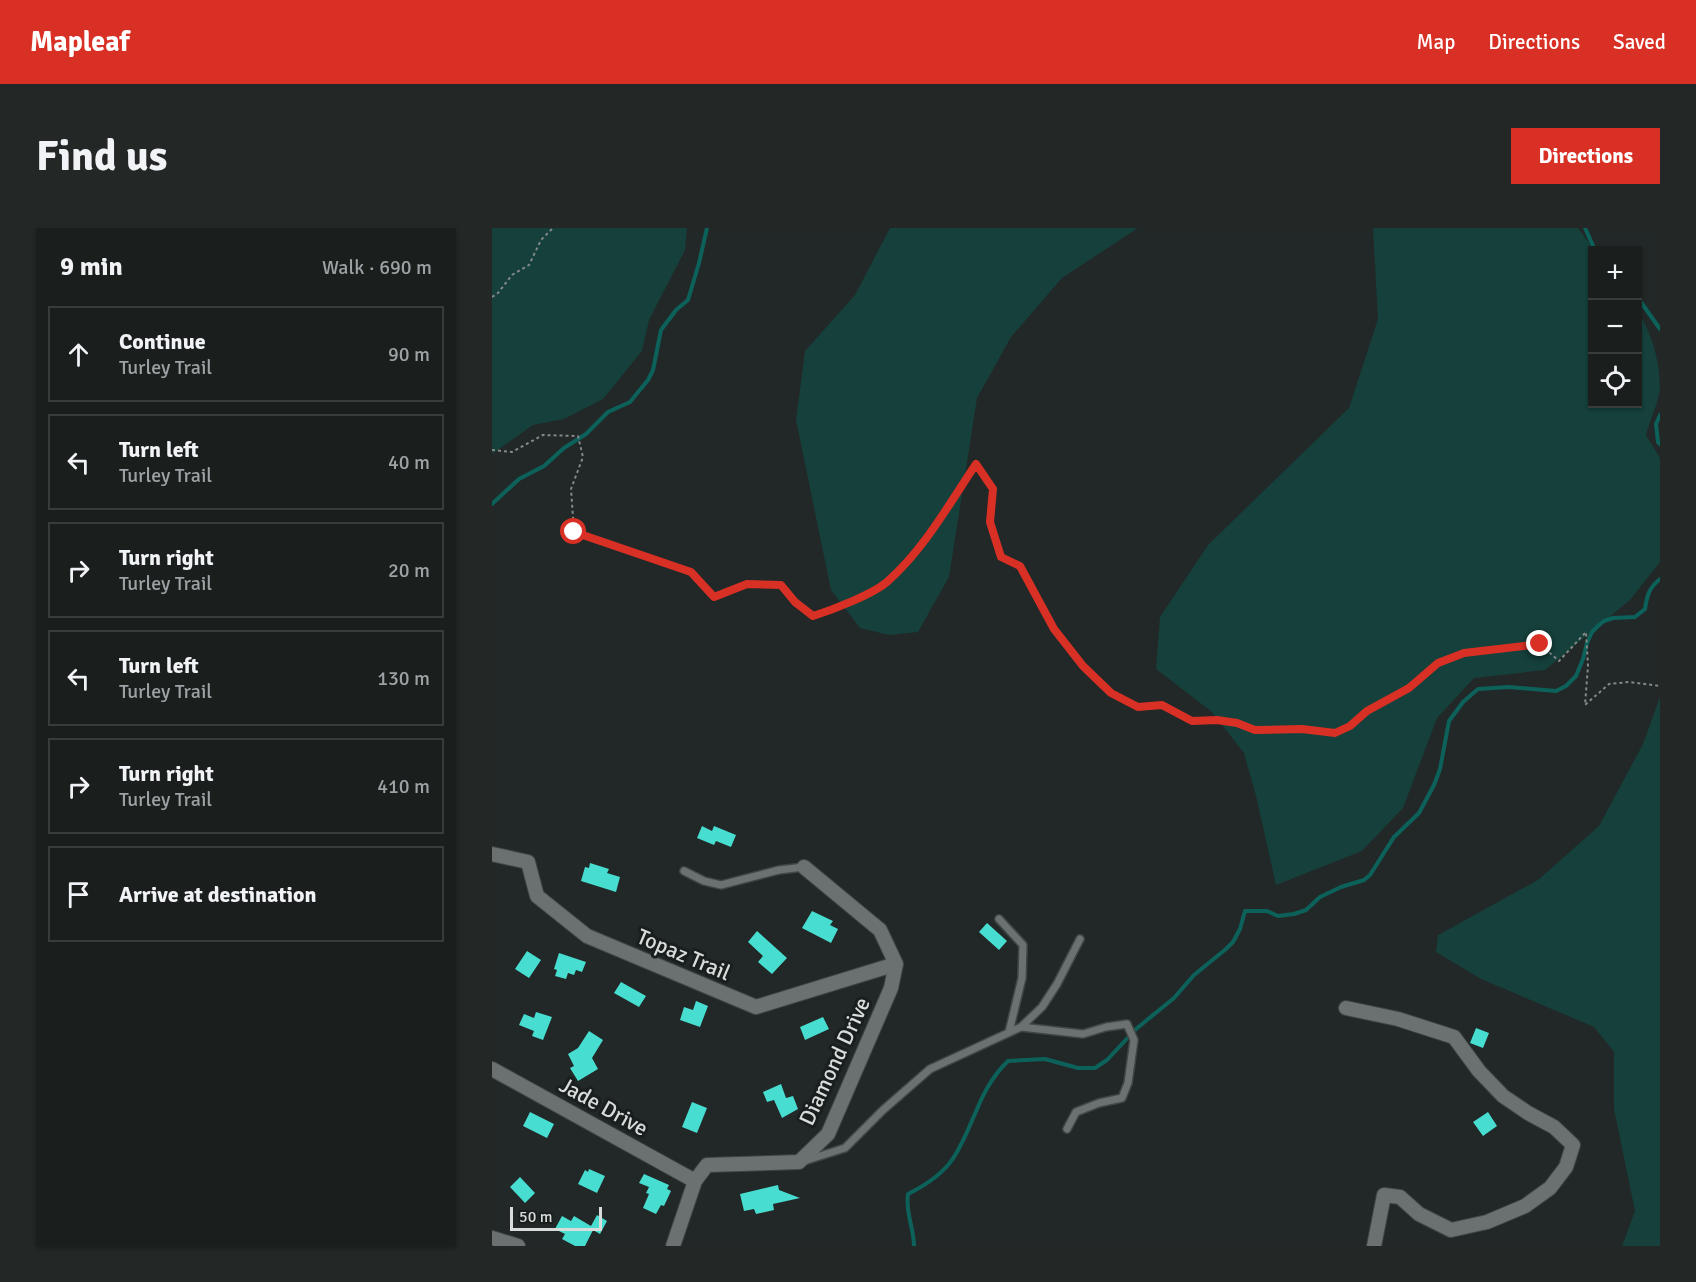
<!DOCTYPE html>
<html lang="en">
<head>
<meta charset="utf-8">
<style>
  :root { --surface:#1a1e1d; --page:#232726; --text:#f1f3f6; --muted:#9fa2a4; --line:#383c3b; --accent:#d93025 }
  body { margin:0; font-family:Signika,sans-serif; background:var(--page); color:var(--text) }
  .controls { position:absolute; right:18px; top:18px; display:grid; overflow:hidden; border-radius:0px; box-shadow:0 2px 4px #0004 }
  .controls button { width:54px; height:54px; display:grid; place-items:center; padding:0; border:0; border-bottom:2px solid var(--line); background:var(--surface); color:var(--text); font:30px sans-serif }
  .scale { position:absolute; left:18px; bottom:15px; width:92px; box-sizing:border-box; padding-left:6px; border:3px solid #d8dcdb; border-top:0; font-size:16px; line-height:21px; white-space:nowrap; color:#d8dcdb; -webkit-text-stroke:4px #191f1e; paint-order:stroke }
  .stop { position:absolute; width:18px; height:18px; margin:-14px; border:4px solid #d93025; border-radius:50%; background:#fff }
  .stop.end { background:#d93025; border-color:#fff; box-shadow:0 2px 6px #0008 }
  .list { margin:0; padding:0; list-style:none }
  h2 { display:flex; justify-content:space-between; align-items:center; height:78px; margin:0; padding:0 24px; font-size:26px }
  h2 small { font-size:20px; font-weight:400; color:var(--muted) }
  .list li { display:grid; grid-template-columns:39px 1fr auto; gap:18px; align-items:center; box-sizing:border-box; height:96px; margin:0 12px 12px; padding:0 12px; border:2px solid var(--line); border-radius:0px }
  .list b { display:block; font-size:22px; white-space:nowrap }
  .list p { margin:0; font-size:20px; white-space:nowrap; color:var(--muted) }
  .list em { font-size:20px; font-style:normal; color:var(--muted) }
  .icon { flex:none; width:33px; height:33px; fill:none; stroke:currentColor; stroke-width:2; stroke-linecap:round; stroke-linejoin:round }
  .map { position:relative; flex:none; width:1168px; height:1018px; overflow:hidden; border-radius:0px }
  header { display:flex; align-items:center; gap:36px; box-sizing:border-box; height:84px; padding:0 30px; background:var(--accent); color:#fff }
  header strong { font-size:28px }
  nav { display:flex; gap:33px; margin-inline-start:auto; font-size:21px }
  .intro { display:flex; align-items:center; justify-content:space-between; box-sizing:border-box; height:144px; padding:0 36px }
  h1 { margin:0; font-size:42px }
  .button { padding:15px 27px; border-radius:0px; background:var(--accent); color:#fff; font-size:21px; font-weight:700 }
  main { display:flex; gap:36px; padding:0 36px }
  aside { flex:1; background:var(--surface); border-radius:0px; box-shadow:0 2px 4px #0004 }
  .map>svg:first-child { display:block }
  .green { fill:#15403b }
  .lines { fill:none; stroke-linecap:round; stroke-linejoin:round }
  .stream { stroke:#0c625b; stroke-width:4 }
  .building { fill:#47ddd0 }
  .lane-casing { stroke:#404645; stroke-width:10 }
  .street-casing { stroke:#404645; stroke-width:16 }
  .path { stroke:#848988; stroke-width:2; stroke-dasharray:3 3; stroke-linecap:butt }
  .lane { stroke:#6a7170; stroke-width:7 }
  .street { stroke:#6a7170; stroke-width:14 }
  .route { stroke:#d93025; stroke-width:8 }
  .labels { text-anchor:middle; stroke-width:6; stroke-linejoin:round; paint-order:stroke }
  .street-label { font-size:22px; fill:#d8dcdb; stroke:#191f1e }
</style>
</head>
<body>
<header>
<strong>Mapleaf</strong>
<nav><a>Map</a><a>Directions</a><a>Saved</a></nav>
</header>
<div class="intro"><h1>Find us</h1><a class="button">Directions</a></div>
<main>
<aside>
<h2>9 min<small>Walk · 690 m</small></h2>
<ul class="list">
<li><svg class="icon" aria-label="ahead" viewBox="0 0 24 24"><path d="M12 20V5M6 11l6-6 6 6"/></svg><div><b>Continue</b><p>Turley Trail</p></div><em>90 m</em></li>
<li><svg class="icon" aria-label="left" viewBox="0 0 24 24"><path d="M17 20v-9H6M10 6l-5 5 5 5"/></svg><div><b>Turn left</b><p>Turley Trail</p></div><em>40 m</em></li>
<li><svg class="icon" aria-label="right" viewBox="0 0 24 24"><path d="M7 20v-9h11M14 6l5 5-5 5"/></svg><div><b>Turn right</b><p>Turley Trail</p></div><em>20 m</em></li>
<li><svg class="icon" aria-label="left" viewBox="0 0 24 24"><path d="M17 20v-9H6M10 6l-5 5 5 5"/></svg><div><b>Turn left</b><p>Turley Trail</p></div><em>130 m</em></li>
<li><svg class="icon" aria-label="right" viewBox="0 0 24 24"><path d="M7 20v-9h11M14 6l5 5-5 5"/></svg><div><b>Turn right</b><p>Turley Trail</p></div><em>410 m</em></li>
<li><svg class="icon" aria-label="arrive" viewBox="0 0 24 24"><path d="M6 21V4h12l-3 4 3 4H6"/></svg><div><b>Arrive at destination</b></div></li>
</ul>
</aside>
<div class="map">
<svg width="1168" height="1018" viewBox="0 0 1168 1018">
  <rect width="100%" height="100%" fill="#222827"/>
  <!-- green -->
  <path class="green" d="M 0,0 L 195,0 L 193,22 L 157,92 L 150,123 L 111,171 L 72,191 L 41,197 L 0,226 Z
    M 398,0 L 646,0 L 570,50 L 519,109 L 485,170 L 457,349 L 426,404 L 397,407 L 368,400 L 339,362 L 304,192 L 313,123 L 363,67 Z
    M 881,0 L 1086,0 L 1102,22 L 1100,22 L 1100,176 L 1146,176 L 1146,84 C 1160,105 1168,134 1168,161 C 1166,176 1158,192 1154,207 L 1168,230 L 1168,334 L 1138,372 L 1053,442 L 982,450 L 945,490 L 911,580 L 870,623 L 784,657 L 764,568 L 752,525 L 720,484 L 664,441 L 668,389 L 716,317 L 857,180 L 886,91 Z
    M 1168,469 L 1168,1018 L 1130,1018 L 1143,983 L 1122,881 L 1122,824 L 1102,799 L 989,751 L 944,724 L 946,707 L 1046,652 L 1107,598 L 1151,516 Z"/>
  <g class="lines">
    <!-- stream -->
    <path class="stream" d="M 1093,0 L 1103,22
      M 1146,70 L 1168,101
      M 1168,187 L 1164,196 L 1166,214 L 1168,216
      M 0,276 L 27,251 L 52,238 L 72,220 L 94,206 L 116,184 L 138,174 L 156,152 L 161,142 L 169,102 L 184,82 L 196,72 L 207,35 L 215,0
      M 422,1018 C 422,1000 413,984 416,966 C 432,958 452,945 462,929 C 483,896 486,862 516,833 L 553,831 L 586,840 L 603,840 L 615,832 L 644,801 L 682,770 L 702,747 L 734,721 L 741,714 L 748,701 L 753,683 L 775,683 L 786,688 L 802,686 L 814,682 L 828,669 L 849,659 L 872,652 L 878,647 L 902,609 L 927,585 L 942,557 L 948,541 L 957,493 L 971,474 L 986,461 L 1017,459 L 1064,463 L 1074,458 L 1084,448 L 1091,431 L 1095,415 L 1100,404 L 1106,398 L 1112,393 L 1121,390 L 1143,389 L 1153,381 C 1155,367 1157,360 1168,351"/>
  </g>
  <!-- building -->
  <path class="building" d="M 210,598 L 220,603 L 222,598 L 244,607 L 239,619 L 224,613 L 222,617 L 205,610 Z
    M 98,635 L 117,641 L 115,645 L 128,649 L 124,664 L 89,653 L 93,639 L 97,640 Z
    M 320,683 L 341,693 L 338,697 L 346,701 L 339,715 L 310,700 Z
    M 495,695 L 515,713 L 507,722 L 487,704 Z
    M 265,703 L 295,730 L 280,746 L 266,734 L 271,728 L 256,714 Z
    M 35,723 L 49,732 L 37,750 L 23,741 Z
    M 67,725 L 94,734 L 90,744 L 84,742 L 82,747 L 76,745 L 74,751 L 63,748 L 65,742 L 62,741 Z
    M 129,754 L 154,768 L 147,779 L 122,765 Z
    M 204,773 L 216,778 L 208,799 L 188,792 L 192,779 L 201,782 Z
    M 44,784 L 60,789 L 51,812 L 40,808 L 42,803 L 27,797 L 32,786 L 42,790 Z
    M 331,789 L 337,801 L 313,812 L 308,799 Z
    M 984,800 L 997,805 L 991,820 L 978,815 Z
    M 97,803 L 111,812 L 100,830 L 106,841 L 86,853 L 78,840 L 82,838 L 76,826 L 86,820 Z
    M 289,856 L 294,870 L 301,868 L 306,881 L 290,890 L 282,872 L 275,874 L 271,864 Z
    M 200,874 L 215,880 L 205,905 L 190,899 Z
    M 38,884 L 62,896 L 55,910 L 31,898 Z
    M 996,884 L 1005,898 L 991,908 L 981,894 Z
    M 97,941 L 113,948 L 105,965 L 86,956 L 93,942 L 96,944 Z
    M 152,946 L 177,957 L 175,961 L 179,963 L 172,978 L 169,977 L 164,986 L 151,980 L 157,966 L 154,965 L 157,959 L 147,955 Z
    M 28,949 L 43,965 L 33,975 L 18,959 Z
    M 286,957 L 287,962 L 308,970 L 281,976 L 282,982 L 264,986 L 262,981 L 252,983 L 248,966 Z
    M 105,987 L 115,993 L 108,1006 L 101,1002 L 93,1018 L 83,1018 L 70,1011 L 73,1006 L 63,1001 L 70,988 L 79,993 L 82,988 L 99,998 Z"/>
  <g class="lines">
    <defs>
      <path id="lane" d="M 192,643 L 212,653 L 229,657 L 287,642 L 312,639
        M 507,691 L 531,717 L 530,750 L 517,804
        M 529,799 L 591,806 L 614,799 L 635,796 L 642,812 L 636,855 L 630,870 L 607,875 L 584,884 L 575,901
        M 312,933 L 353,920 L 391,882 L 438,841 L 529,799 L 550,779 L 565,756 L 588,711"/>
      <path id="street" d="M 0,626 L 36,634 L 45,668 L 95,708 L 264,779 L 404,736
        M 854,780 L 906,791 L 962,809 L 987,843 L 1011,868 L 1036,885 L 1062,899 L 1081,917 L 1074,939 L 1058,960 L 1033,978 L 995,994 L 959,1002 L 927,986 L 908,969 L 892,967 L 882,1018
        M 0,841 L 203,953
        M 0,1010 L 26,1018
        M 181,1018 L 203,953 L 215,937 L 307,934 L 336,906 L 399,760 L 404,736 L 388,702 L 312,639"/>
    </defs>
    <!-- lane casing -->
    <use href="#lane" class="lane-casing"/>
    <!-- street casing -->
    <use href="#street" class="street-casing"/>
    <!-- path -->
    <path class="path" d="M 0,69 L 6,65 L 20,47 L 37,37 L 49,12 L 61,0
      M 0,222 L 20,224 L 51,207 L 86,208 L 91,229 L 79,261 L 82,304 L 199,344 L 222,369 L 255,356 L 289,357 L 303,374 L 321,388 C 340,382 382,366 396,353 C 433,320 457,276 484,236 L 501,261 L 498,294 L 509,329 L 528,337 L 562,401 L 591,438 L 619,465 L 646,479 L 670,477 L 700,493 L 725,492 L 745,495 L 763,502 L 810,501 L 843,505 L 858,498 L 875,483 L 917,460 L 946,435 L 973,425 L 1048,416 L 1067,433 L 1094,404 L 1096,438 L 1093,477 L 1117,456 L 1137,454 L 1168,458"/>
    <!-- lane -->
    <use href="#lane" class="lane"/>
    <!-- street -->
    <use href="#street" class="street"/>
  </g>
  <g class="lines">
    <!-- route -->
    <path class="route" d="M 82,304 L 199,344 L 222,369 L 255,356 L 289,357 L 303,374 L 321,388 C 340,382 382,366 396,353 C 433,320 457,276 484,236 L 501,261 L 498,294 L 509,329 L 528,338 L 562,401 L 591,438 L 619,465 L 646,479 L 670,477 L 700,493 L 725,492 L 745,495 L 763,502 L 810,501 L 843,505 L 858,498 L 875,483 L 917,460 L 946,435 L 972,425 L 1048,416"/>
  </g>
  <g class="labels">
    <!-- street labels -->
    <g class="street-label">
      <text transform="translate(192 726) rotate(23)" y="8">Topaz Trail</text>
      <text transform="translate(342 833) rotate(-65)" y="8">Diamond Drive</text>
      <text transform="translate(112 878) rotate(29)" y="8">Jade Drive</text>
    </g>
  </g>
</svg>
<div class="controls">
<button>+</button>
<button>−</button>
<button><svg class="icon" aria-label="locate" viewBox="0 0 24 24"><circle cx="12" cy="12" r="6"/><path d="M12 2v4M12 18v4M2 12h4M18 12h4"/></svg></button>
</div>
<div class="scale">50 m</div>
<div class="stop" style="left:82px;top:304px"></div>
<div class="stop end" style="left:1048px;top:416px"></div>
</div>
</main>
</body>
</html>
